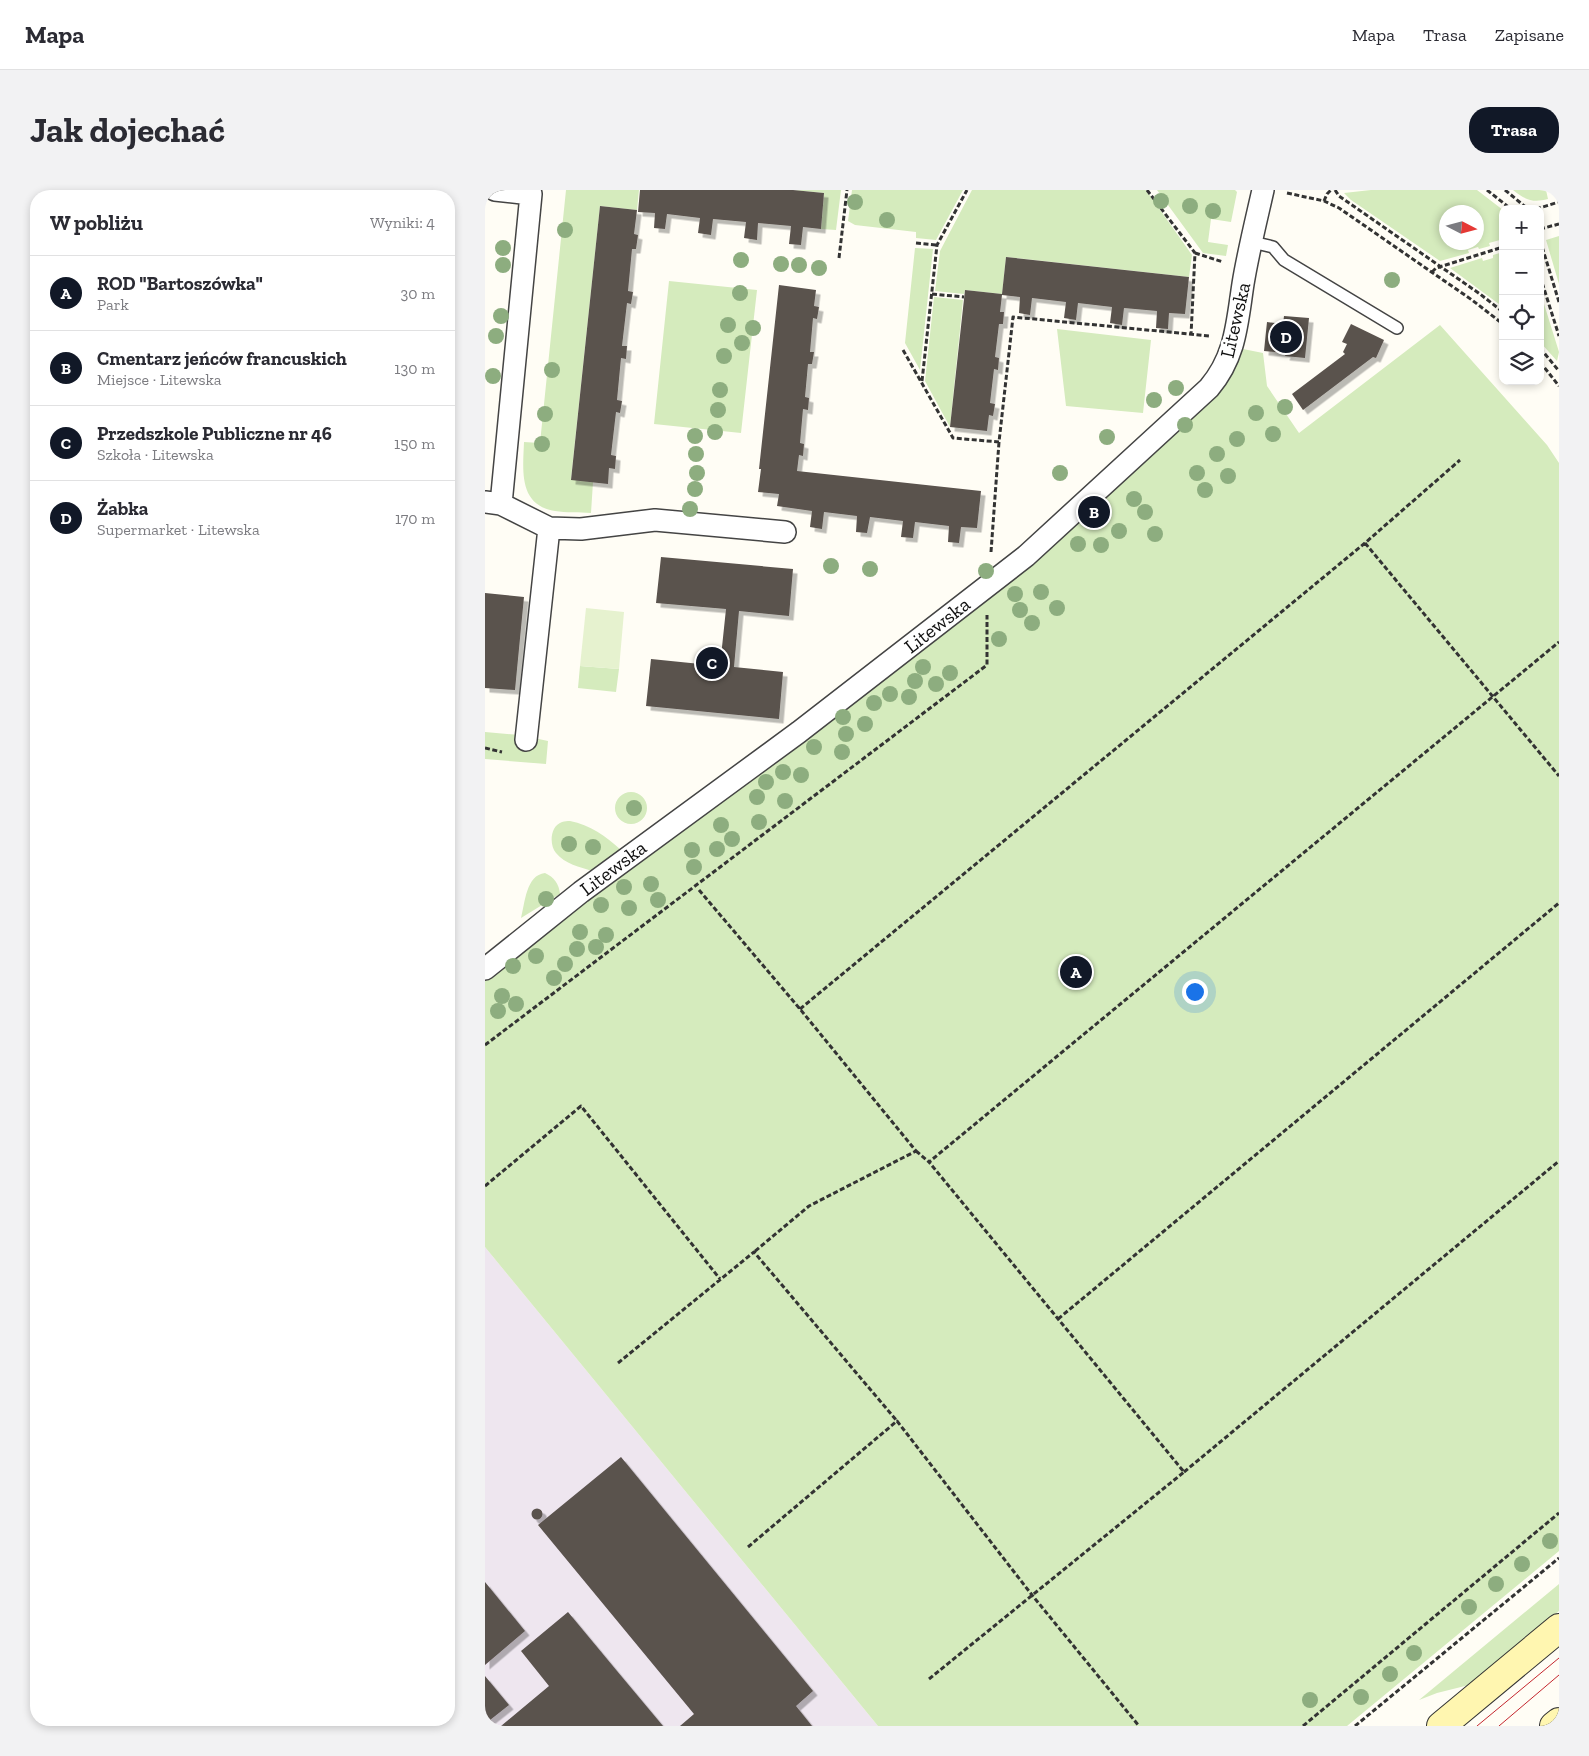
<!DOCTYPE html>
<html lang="pl">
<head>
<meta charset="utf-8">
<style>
  :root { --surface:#fff; --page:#f2f2f3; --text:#2b2b33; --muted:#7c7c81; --line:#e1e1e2; --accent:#111827 }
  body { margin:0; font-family:"Zilla Slab",serif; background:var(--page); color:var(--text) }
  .controls { position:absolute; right:15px; top:15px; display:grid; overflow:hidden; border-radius:10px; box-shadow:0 2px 8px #0003 }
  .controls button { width:45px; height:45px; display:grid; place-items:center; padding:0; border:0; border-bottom:1px solid var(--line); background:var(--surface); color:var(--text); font:25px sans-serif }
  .compass { position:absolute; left:954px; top:15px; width:45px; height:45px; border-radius:50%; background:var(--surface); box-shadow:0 2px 8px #0003; rotate:96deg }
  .you { position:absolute; left:709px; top:801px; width:18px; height:18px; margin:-12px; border:4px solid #fff; border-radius:50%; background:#1a73e8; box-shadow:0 0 0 8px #1a73e833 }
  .badge { display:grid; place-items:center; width:32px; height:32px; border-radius:50%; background:var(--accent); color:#fff; font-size:16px; font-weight:700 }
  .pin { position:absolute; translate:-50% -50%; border:2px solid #fff; box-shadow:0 1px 5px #0006 }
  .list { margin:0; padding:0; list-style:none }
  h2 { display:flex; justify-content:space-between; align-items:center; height:65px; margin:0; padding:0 20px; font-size:21px }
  h2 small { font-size:16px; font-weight:400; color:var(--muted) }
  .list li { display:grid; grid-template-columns:32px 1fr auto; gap:15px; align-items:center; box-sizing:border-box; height:75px; padding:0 20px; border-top:1px solid var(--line) }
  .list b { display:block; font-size:19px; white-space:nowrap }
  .list p { margin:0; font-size:16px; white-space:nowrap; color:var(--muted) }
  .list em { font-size:16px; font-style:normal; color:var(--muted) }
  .icon { flex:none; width:28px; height:28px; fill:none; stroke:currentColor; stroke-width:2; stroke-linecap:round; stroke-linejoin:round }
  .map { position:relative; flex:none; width:1074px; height:1536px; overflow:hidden; border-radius:20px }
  header { display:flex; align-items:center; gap:30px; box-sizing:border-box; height:70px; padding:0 25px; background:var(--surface); border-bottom:1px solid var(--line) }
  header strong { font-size:24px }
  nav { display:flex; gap:28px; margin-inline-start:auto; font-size:18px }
  .intro { display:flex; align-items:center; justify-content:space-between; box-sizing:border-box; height:120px; padding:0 30px }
  h1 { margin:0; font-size:35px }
  .button { padding:12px 22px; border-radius:20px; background:var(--accent); color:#fff; font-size:18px; font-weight:700 }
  main { display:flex; gap:30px; padding:0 30px }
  aside { flex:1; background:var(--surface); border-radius:20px; box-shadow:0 2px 8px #0003 }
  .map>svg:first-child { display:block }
  .industrial { fill:#eee6ef }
  .green { fill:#d5ebbd; fill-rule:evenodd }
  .pitch { fill:#e6f2cf }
  .building { fill:#5a524d; filter:url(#shadow) }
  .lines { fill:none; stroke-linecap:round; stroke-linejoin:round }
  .lane-casing { stroke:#444; stroke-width:14 }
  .street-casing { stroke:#444; stroke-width:24 }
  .secondary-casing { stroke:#333; stroke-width:30 }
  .path { stroke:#333; stroke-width:3; stroke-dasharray:5 2.5; stroke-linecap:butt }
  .lane { stroke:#fff; stroke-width:11 }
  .street { stroke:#fff; stroke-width:21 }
  .secondary { stroke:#fff6b0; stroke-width:28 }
  .tram { stroke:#c4262e; stroke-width:1 }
  .tree { fill:#8dad7f }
  .labels { text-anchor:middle; stroke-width:5; stroke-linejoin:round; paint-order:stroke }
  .street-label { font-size:20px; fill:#111; stroke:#fff }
</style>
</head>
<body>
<header>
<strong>Mapa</strong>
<nav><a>Mapa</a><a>Trasa</a><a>Zapisane</a></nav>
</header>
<div class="intro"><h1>Jak dojechać</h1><a class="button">Trasa</a></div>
<main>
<aside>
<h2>W pobliżu<small>Wyniki: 4</small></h2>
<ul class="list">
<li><span class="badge">A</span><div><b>ROD &quot;Bartoszówka&quot;</b><p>Park</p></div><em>30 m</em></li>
<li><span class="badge">B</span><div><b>Cmentarz jeńców francuskich</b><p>Miejsce · Litewska</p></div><em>130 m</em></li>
<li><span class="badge">C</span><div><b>Przedszkole Publiczne nr 46</b><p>Szkoła · Litewska</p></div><em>150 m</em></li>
<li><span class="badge">D</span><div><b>Żabka</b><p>Supermarket · Litewska</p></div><em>170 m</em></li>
</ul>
</aside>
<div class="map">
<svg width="1074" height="1536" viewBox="0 0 1074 1536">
  <defs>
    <filter id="shadow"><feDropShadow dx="4.5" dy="4.5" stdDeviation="0" flood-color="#0004"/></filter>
  </defs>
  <rect width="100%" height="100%" fill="#fffdf5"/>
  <!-- industrial -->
  <path class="industrial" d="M 0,1057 L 393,1536 L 0,1536 Z"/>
  <!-- green -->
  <path class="green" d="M 81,0 L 154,0 L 152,20 L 115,16 L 86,289 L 108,292 L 106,323 C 94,322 81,323 70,321 C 33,315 38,280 39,252 L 55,253 Z
    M 308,0 L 356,0 L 351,40 L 336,39 L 339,3 Z
    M 367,0 L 478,0 L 451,50 L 431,48 L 431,42 L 370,35 L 363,31 Z
    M 487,0 L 661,0 L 707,65 L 704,87 L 521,67 L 517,104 L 480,100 L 479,104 L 450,101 L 455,61 Z
    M 672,0 L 750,0 L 752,2 L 746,32 L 726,29 L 723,52 L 743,55 L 741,66 L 718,63 Z
    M 886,0 L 992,0 L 1018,20 L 1018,52 L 1016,53 L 1015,50 L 1004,53 L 1005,56 L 994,59 L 993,57 L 983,60 L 984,63 L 955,71 L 866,10 L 859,3 ZM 962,22 L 992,22 L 992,52 L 962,52 Z
    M 1028,0 L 1061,0 L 1063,9 C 1048,13 1040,10 1028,0 Z
    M 1074,46 L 1074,94 L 1061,50 Z
    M 430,58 L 448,59 L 435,180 L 420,153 Z
    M 1018,62 L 1018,117 L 965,78 L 997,68 L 998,71 L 1008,68 L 1008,65 Z
    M 184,91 L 272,100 L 256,243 L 169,234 Z
    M 1055,101 L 1074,162 L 1072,171 L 1055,152 Z
    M 449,107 L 478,110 L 465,237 L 440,191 Z
    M 955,135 L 1062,255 L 1074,273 L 1074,1361 L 862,1536 L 393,1536 L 0,1057 L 0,787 L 547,370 L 753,158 L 778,163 L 782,196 L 814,243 Z
    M 572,139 L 666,150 L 658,223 L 581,216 Z
    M 95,476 L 134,479 L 131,502 L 93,498 Z
    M 0,542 L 35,545 L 63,551 L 61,574 L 0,569 Z
    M130 618a16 16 0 1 1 32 0a16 16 0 1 1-32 0Z
    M 85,631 C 105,635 121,646 136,660 L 107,681 C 95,677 80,674 71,663 C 64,655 65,636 77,632 C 80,631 82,631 85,631 Z
    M 60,683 C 69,687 74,694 75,704 L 36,728 C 40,713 41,685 60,683 Z
    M 1074,1394 L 1074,1421 L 984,1495 L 952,1503 L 934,1510 Z"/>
  <!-- pitch -->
  <path class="pitch" d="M 101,418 L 139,422 L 134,479 L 95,476 Z"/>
  <!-- building -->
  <path class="building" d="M 155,0 L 308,0 L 339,3 L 336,39 L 318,37 L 316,55 L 304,54 L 306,36 L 273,33 L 272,50 L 259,48 L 261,32 L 228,29 L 226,45 L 213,43 L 215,28 L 182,24 L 180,39 L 169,38 L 170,23 L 153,22 Z
    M 115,16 L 152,20 L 149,44 L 153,45 L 151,59 L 147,59 L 143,101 L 148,102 L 146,114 L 142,113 L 137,156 L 142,156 L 141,169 L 136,168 L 132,210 L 137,211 L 135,223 L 131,222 L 126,265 L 131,266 L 130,279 L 124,278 L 123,294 L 86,290 Z
    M 521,67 L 704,87 L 700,124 L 684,123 L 683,139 L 671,138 L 672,121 L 639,118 L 637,135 L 625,133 L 627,117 L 593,113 L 591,130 L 579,128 L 581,112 L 547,108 L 545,125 L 534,123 L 535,107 L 517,105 L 515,122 L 519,122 L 518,134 L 514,134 L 510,167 L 514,168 L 513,180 L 509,179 L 505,213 L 510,214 L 508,226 L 504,225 L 502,241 L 465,237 L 480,100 L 517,104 Z
    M 294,95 L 331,100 L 329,116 L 334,117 L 332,129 L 328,128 L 325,162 L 329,162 L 327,174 L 323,174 L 320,207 L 324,208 L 323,220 L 318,219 L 315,253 L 319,254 L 318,266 L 314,265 L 312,281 L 496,301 L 492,338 L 476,337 L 474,353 L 463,352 L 464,336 L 430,332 L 428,348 L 416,347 L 418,331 L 385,327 L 382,343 L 371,342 L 372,326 L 339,322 L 337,339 L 325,337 L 327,321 L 292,316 L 294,304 L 273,302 L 276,279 L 274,279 Z
    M 799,126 L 824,128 L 820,168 L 800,166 L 801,163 L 779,161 L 782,132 L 798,134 Z
    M 866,134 L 899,150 L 891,168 L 888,167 L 818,220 L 807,204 L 860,164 L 858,162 L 862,154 L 857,152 Z
    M 176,367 L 308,379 L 304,426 L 254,421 L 249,477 L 298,482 L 294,529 L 161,516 L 166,469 L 235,476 L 241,419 L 171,413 Z
    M 0,403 L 39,407 L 30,500 L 0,498 Z
    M 136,1267 L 328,1501 L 311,1516 L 327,1536 L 195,1536 L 209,1524 L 53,1335 Z
    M46.5 1324a5.5 5.5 0 1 1 11 0a5.5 5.5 0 1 1-11 0Z
    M 0,1392 L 40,1441 L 0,1475 Z
    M 83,1422 L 132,1481 L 178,1536 L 16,1536 L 64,1496 L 36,1461 Z
    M 0,1486 L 24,1515 L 0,1534 Z"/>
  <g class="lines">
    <defs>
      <path id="lane" d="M 767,52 L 788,57 L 799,70 L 912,138"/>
      <path id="street" d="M 10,0 L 46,4 L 16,314
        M 0,312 L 16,314 L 64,338 L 96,339 L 170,330 L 300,342
        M 41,550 L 64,338
        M 0,779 L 96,702 L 314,542 L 541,366 L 724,198 C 751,166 752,133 758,94 C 763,63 771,31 778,0"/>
      <path id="secondary" d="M 956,1536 L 1074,1438
        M 1069,1536 L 1074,1532"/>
    </defs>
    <!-- lane casing -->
    <use href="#lane" class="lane-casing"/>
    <!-- street casing -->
    <use href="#street" class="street-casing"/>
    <!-- secondary casing -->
    <use href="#secondary" class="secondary-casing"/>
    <!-- path -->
    <path class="path" d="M 662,0 L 710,63 L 706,145
      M 850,0 L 854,6 L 995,104 L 1018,122
      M 1002,0 L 1026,19
      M 1020,0 L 1043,19
      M 802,3 L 839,11 L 854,18 L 987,110 L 1018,134
      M 839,11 L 842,4 L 846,0
      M 1051,19 L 1074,12
      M 1055,39 L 1074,34
      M 1055,50 L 1074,112
      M 431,53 L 452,55
      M 710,63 L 738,72
      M 354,68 L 362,0
      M 947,82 L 951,78 L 1018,57
      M 1055,86 L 1074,146
      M 447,104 L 479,107
      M 1055,158 L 1074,181
      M 418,160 L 468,248 L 514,252 L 528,127 L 725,146
      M 1055,172 L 1074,196
      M 437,191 L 452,55 L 482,0
      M 880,353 L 1074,586
      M 506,362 L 514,252
      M 0,558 L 17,562
      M 214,700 L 315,819 L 431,961 L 324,1016 L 269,1062
      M 315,819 L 880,353 L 975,270
      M 0,855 L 502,475 L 502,425
      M 431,961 L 444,972
      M 0,996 L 96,916 L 235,1089
      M 573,1129 L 1074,713
      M 133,1173 L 269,1062 L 412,1231
      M 699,1282 L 1074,971
      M 263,1357 L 412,1231 L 547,1405 L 654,1536
      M 444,1489 L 699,1282 L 444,972 L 1074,452
      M 818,1536 L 1074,1323
      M 870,1536 L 1074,1368"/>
    <!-- lane -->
    <use href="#lane" class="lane"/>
    <!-- street -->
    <use href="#street" class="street"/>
    <!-- secondary -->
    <use href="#secondary" class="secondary"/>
    <!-- tram -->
    <path class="tram" d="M 992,1536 L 1074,1468
      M 1014,1536 L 1074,1485"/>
  </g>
  <!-- trees -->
  <g class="tree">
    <circle cx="676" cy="11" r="8"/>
    <circle cx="370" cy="12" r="8"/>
    <circle cx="705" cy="16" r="8"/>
    <circle cx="728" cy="21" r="8"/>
    <circle cx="402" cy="30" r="8"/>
    <circle cx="80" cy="40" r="8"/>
    <circle cx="18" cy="58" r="8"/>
    <circle cx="256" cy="70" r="8"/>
    <circle cx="296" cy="74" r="8"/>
    <circle cx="18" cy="75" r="8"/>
    <circle cx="314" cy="75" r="8"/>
    <circle cx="334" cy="78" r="8"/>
    <circle cx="907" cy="90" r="8"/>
    <circle cx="255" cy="103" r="8"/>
    <circle cx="16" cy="126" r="8"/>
    <circle cx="243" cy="135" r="8"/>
    <circle cx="268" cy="138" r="8"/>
    <circle cx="11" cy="146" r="8"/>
    <circle cx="257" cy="153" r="8"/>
    <circle cx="239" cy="166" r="8"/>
    <circle cx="67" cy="180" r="8"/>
    <circle cx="8" cy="186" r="8"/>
    <circle cx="691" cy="198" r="8"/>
    <circle cx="235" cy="200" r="8"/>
    <circle cx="669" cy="210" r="8"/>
    <circle cx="800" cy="217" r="8"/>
    <circle cx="233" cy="220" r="8"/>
    <circle cx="771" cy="223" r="8"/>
    <circle cx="60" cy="224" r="8"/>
    <circle cx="700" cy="235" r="8"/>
    <circle cx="230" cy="242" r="8"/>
    <circle cx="788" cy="244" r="8"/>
    <circle cx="210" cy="246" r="8"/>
    <circle cx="622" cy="247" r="8"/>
    <circle cx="752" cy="249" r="8"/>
    <circle cx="57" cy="254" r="8"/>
    <circle cx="211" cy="264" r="8"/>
    <circle cx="732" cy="264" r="8"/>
    <circle cx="212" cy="283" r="8"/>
    <circle cx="575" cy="283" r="8"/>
    <circle cx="712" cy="283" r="8"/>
    <circle cx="743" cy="286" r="8"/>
    <circle cx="210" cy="299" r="8"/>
    <circle cx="720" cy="300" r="8"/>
    <circle cx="649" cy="309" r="8"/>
    <circle cx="205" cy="319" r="8"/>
    <circle cx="660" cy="322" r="8"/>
    <circle cx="634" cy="341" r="8"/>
    <circle cx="670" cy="344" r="8"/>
    <circle cx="593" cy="354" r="8"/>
    <circle cx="616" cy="355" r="8"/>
    <circle cx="346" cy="376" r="8"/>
    <circle cx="385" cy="379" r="8"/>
    <circle cx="501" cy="381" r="8"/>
    <circle cx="556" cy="402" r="8"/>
    <circle cx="530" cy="404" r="8"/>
    <circle cx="572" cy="418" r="8"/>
    <circle cx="535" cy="420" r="8"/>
    <circle cx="547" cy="433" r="8"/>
    <circle cx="514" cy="449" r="8"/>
    <circle cx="438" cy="477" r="8"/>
    <circle cx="465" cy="483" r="8"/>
    <circle cx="430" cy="491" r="8"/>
    <circle cx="451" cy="494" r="8"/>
    <circle cx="405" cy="504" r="8"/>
    <circle cx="424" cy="507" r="8"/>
    <circle cx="389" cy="513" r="8"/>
    <circle cx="358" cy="527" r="8"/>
    <circle cx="380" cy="534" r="8"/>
    <circle cx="361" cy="544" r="8"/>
    <circle cx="329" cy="557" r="8"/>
    <circle cx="357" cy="562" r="8"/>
    <circle cx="298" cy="582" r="8"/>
    <circle cx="316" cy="585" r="8"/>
    <circle cx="281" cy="592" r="8"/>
    <circle cx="272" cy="607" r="8"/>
    <circle cx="300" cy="611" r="8"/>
    <circle cx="149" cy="618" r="8"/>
    <circle cx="274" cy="632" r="8"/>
    <circle cx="236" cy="635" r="8"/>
    <circle cx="247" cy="649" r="8"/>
    <circle cx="84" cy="654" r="8"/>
    <circle cx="108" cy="657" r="8"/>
    <circle cx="232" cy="659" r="8"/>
    <circle cx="207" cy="660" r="8"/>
    <circle cx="209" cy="677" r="8"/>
    <circle cx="166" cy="694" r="8"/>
    <circle cx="139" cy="697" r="8"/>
    <circle cx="61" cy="709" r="8"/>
    <circle cx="173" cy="710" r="8"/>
    <circle cx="116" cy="715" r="8"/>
    <circle cx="144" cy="718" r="8"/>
    <circle cx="95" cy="742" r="8"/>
    <circle cx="121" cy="745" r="8"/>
    <circle cx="111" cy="757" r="8"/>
    <circle cx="92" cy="759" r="8"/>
    <circle cx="51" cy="766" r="8"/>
    <circle cx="80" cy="774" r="8"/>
    <circle cx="28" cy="776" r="8"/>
    <circle cx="69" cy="788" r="8"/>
    <circle cx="17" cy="806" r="8"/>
    <circle cx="31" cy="814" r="8"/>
    <circle cx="13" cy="821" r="8"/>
    <circle cx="1065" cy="1351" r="8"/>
    <circle cx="1037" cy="1374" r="8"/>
    <circle cx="1011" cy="1394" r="8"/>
    <circle cx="984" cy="1417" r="8"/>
    <circle cx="929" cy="1463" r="8"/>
    <circle cx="905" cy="1484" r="8"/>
    <circle cx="876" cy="1507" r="8"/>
    <circle cx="825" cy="1510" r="8"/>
  </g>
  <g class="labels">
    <!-- street labels -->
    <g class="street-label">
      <text transform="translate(750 130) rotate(-77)" y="7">Litewska</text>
      <text transform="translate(452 435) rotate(-38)" y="7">Litewska</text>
      <text transform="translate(128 678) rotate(-37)" y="7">Litewska</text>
    </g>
  </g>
</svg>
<div class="controls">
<button>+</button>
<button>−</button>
<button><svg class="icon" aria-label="locate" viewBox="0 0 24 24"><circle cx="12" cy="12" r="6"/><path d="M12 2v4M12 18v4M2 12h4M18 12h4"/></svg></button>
<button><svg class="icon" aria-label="layers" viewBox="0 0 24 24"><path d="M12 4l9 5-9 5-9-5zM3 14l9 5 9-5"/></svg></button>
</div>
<svg class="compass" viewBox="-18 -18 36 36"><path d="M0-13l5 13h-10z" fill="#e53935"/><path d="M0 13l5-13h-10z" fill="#7c7c81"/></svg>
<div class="you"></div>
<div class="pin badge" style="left:591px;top:782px">A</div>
<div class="pin badge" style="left:609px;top:322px">B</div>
<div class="pin badge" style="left:227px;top:473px">C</div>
<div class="pin badge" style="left:801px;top:147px">D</div>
</div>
</main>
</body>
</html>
